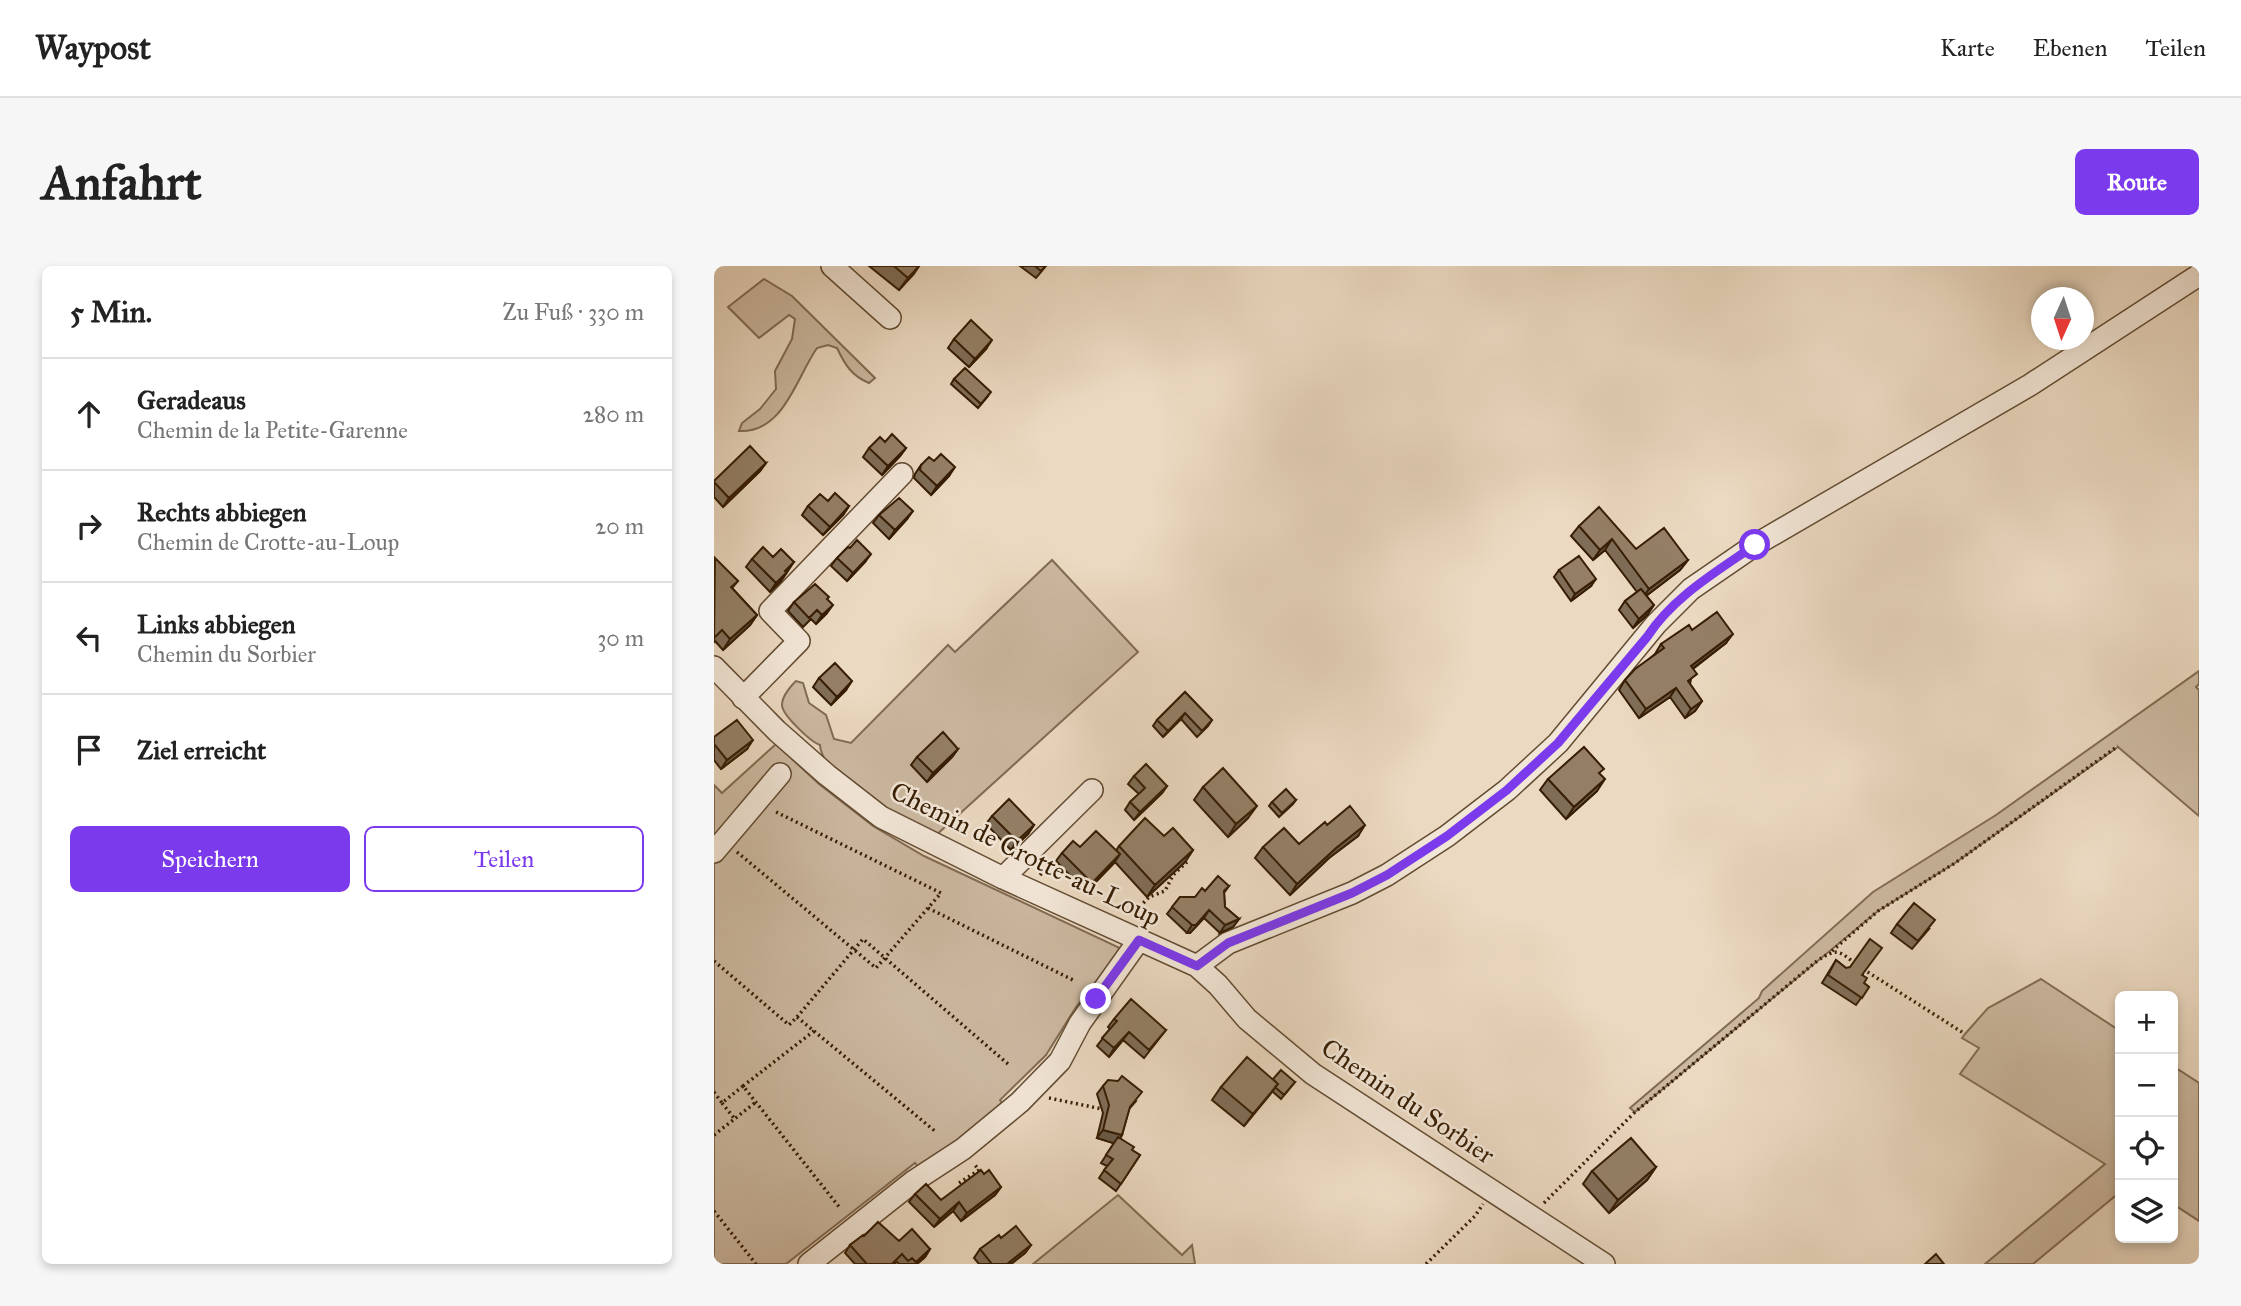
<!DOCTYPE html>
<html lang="de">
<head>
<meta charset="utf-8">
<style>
  :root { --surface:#fff; --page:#f6f6f6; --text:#222; --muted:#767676; --line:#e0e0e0; --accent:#7c3aed }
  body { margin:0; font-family:"IM FELL Great Primer",serif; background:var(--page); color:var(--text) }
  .controls { position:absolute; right:21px; bottom:21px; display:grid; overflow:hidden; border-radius:10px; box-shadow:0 4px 10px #0003 }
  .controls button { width:63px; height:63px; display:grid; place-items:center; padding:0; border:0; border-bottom:2px solid var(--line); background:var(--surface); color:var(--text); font:35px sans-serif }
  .compass { position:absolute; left:1317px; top:21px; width:63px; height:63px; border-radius:50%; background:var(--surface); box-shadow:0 4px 10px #0003; rotate:183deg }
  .stop { position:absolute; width:21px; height:21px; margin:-16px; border:5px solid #7c3aed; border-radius:50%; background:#fff }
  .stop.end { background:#7c3aed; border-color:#fff; box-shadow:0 2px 7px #0008 }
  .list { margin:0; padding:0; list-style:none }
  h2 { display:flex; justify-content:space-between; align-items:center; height:91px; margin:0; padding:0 28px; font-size:30px }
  h2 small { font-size:23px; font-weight:400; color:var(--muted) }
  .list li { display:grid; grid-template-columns:46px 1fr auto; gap:21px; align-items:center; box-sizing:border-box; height:112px; padding:0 28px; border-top:2px solid var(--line) }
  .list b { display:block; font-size:26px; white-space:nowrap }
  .list p { margin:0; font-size:23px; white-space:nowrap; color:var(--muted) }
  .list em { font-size:23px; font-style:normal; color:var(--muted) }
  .actions { display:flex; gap:14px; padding:21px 28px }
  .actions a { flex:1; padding:16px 0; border:2px solid var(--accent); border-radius:10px; text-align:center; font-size:24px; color:var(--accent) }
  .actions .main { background:var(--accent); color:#fff }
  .icon { flex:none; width:38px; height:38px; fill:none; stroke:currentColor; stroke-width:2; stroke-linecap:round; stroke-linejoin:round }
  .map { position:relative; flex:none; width:1485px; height:998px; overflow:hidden; border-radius:10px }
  header { display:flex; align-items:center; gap:42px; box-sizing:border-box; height:98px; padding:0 35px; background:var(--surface); border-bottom:2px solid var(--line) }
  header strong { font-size:33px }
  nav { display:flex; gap:38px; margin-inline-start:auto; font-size:24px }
  .intro { display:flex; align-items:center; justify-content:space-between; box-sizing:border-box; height:168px; padding:0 42px }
  h1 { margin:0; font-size:49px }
  .button { padding:18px 32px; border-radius:10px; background:var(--accent); color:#fff; font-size:24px; font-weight:700 }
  main { display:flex; gap:42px; padding:0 42px }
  aside { flex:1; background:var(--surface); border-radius:10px; box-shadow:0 4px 10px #0003 }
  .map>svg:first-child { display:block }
  .green { fill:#ccb9a1; stroke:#816b52; stroke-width:2 }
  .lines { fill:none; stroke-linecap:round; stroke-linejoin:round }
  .minor-casing { stroke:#634c32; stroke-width:24 }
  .path { stroke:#361d03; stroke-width:3.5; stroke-dasharray:2 3.5; stroke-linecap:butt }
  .minor { stroke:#f2e6d7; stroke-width:21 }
  .wall { fill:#7f6d58; stroke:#361d03; stroke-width:2 }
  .shaded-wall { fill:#685947; stroke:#361d03; stroke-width:2 }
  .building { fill:#947f66; stroke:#361d03; stroke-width:2 }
  .route { stroke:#7c3aed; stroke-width:9 }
  .labels { text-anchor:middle; stroke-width:5; stroke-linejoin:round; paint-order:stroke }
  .street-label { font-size:26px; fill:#361d03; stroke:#f2e6d7 }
</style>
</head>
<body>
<header>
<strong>Waypost</strong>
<nav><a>Karte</a><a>Ebenen</a><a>Teilen</a></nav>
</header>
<div class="intro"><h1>Anfahrt</h1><a class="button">Route</a></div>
<main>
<aside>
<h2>5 Min.<small>Zu Fuß · 330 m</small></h2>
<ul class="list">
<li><svg class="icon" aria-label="ahead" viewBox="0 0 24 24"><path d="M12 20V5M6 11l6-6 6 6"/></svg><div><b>Geradeaus</b><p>Chemin de la Petite-Garenne</p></div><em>280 m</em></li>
<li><svg class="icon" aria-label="right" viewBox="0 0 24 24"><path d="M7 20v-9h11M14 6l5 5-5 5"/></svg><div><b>Rechts abbiegen</b><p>Chemin de Crotte-au-Loup</p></div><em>20 m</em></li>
<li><svg class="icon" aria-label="left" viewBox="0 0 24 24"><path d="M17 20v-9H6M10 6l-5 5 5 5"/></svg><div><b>Links abbiegen</b><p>Chemin du Sorbier</p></div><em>30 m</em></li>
<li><svg class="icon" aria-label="arrive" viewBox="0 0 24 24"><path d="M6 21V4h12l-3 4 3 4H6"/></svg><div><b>Ziel erreicht</b></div></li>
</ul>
<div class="actions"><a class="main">Speichern</a><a>Teilen</a></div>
</aside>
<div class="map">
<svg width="1485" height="998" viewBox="0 0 1485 998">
  <rect width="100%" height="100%" fill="#ebd9c1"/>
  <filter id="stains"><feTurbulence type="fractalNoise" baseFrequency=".00286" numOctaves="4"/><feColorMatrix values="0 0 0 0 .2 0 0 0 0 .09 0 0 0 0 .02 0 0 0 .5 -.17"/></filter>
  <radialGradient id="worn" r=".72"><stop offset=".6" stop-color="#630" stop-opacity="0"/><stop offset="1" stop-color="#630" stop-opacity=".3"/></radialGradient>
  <!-- green -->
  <path class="green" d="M 50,13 L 78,30 L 161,112 L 155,117 C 138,110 131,99 123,82 L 114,79 L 103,82 C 82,112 70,167 25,165 L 28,157 L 46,143 L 62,123 L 61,105 L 78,73 L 81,53 L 75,49 L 45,72 L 14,41 Z
    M 338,294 L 424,386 L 220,571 C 193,556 107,512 106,479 C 97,476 68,449 68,439 C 68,430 76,421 82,415 L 89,417 L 95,437 L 112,449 L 120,473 L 137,477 L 234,379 L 241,386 Z
    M 1485,405 L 1485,418 L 1482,421 L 1485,424 L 1485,550 L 1404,481 L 1241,597 L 1164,645 L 921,846 L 916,842 L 1045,732 L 1048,725 L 1159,626 L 1282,549 Z
    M 62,478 L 105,518 L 159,560 L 210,590 L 408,683 L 362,741 L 332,789 L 286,834 L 291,841 L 205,902 L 201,897 L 72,998 L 0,998 L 0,519 L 8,527 Z
    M 1327,713 L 1406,765 L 1406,926 L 1319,998 L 1271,998 L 1391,898 L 1246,808 L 1265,782 L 1248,772 L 1251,768 L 1274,742 Z
    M 1459,800 L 1485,817 L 1485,955 L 1459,938 Z
    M 404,929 L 468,989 L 478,979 L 481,998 L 319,998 Z"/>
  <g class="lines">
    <defs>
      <path id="minor" d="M 118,0 L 176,52
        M 0,401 L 63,465 L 113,509 L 167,551 L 289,612 L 483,700 L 504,719 L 533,753 L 599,808 L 890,998
        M 29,432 L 85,375 L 56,345 L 188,208
        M 0,586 L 66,508
        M 289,612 L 378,524
        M 483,700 L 514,677 L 638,627 L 673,609 L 733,570 L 793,524 L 844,477 L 942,358 L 977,323 L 1041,279 L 1316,119 L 1485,9
        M 95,998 L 200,915 L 249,883 L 306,836 L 346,795 L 366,757 L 425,674"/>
    </defs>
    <!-- minor casing -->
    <use href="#minor" class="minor-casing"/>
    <!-- path -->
    <path class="path" d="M 23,586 L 162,702 L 227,627 L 60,545
      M 326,609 L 338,597 L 360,618
      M 214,642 L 361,715
      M 418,649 L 435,631 L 451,625 L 459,609 L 473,596
      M 1118,685 L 1164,645 L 1241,597 L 1404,480
      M 0,695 L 75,759 L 83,751 L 222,866
      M 1149,703 L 1251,768
      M 83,751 L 149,673 L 294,798
      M 29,820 L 100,765
      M 0,826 L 8,837 L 29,820 L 126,942
      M 335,832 L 388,843
      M 8,837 L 20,852
      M 0,869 L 42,836
      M 245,917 L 265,904 L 260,898
      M 830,937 L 921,846 L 1103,695 C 1124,681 1125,685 1143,699
      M 0,945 L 42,998
      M 712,998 L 761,950 L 769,938"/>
    <!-- minor -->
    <use href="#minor" class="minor"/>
  </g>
  <!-- wall -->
  <path class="wall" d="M 155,0 L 205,0 L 185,24 Z
    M 306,0 L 332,0 L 322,12 Z
    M 240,73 L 272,83 L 255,101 L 234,82 Z
    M 240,113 L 274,130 L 264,142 L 237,118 Z
    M 171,176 L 192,182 L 186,190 L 168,209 L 149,191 L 155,182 Z
    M 52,197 L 46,205 L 9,241 L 0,231 L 0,215 Z
    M 207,199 L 235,210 L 217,229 L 200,212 L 201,208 Z
    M 114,235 L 135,240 L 129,249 L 109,269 L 88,249 L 94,240 Z
    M 165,249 L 193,253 L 175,273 L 159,257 Z
    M 865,260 L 922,283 L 974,294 L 966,304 L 932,330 L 934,348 L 919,362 L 905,344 L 911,335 L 923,326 L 891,284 L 879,294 L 857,270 Z
    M 59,291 L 80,296 L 67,315 L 56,326 L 32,301 L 38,293 Z
    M 123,292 L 151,296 L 133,315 L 117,300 Z
    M 0,293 L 24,315 L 18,322 L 43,349 L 36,359 L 9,384 L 1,375 L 0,376 Z
    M 845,304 L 877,320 L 857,335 L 840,311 Z
    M 113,333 L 113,347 L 102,358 L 97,353 L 89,361 L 74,345 L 80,336 Z
    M 978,364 L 1012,377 L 979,403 L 976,418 L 988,435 L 981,445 L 971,452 L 956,431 L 925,452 L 905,424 L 911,414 L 941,388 L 947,378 Z
    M 105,412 L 132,424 L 117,439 L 99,421 Z
    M 471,426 L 498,454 L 494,460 L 483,471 L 467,453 L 449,471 L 439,460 L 443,454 Z
    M 0,471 L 33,483 L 7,503 L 0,494 Z
    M 244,483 L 238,491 L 213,516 L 197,499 L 203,491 Z
    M 886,509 L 883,525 L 852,553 L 826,524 L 834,513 Z
    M 420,510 L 453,520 L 448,527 L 420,554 L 411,544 L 416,536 L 425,528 L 414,518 Z
    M 489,521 L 534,552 L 514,571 L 480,534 Z
    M 582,534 L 579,538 L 565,551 L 555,540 L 558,536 Z
    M 278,550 L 320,559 L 314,568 L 297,584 L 272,558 Z
    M 613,559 L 644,570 L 615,592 L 576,629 L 541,592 L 549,581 L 585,578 Z
    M 450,570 L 479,584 L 471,596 L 433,631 L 401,596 L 372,626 L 342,595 L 348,587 L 402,585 L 405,580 Z
    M 515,620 L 510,627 L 511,641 L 525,653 L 519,661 L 506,667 L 490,652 L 476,667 L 473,667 L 453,648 L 466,631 L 481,631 L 491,625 Z
    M 1183,658 L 1215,663 L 1198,683 L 1177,667 Z
    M 1122,694 L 1132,702 L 1149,709 L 1150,717 L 1155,721 L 1142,739 L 1108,717 Z
    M 400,753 L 452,764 L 430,792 L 409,774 L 395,791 L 383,780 L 396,763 L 394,761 Z
    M 559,813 L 581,816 L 567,833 L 558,825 L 530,860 L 498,834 L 507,821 Z
    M 389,820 L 422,835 L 415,843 L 408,869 L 406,872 L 418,884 L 426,889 L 402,925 L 385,912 L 393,900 L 387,897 L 400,877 L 383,872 L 389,847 L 383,828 Z
    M 942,901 L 933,914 L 895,947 L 869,918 L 878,905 Z
    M 270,908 L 287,921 L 281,929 L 247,955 L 239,945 L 220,961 L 195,936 L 201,928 L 227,934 Z
    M 150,970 L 185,975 L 216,983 L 211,991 L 203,998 L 185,998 L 183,996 L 180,998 L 141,998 L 131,987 L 136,979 Z
    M 287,972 L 317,979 L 311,987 L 297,998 L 265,998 L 260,992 L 266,983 Z"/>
  <!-- shaded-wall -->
  <path class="shaded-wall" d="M 205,0 L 200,8 L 185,24 L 194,12 Z
    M 278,74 L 272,83 L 255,101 L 261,93 Z
    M 192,182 L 186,190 L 168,209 L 174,200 Z
    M 52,197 L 46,205 L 9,241 L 15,232 Z
    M 241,201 L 235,210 L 217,229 L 223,220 Z
    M 135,240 L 129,249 L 109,269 L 116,261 Z
    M 199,245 L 193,253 L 175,273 L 181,264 Z
    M 898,273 L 891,284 L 879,294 L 886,284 Z
    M 157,288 L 151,296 L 133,315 L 139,307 Z
    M 974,294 L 966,304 L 928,333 L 935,323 Z
    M 73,306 L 67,315 L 56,326 L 62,317 Z
    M 882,313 L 877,320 L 857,335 L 861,328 Z
    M 119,339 L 113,347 L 102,358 L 108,349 Z
    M 940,339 L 934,348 L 919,362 L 925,353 Z
    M 43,349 L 36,359 L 9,384 L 16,373 Z
    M 1019,368 L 1012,377 L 970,409 L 977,400 Z
    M 138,415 L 132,424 L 117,439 L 123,431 Z
    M 962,422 L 956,431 L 925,452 L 932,443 Z
    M 988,435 L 981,445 L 971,452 L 977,443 Z
    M 471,447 L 467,453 L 449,471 L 454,465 Z
    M 39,474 L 33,483 L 7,503 L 13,494 Z
    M 244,483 L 238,491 L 213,516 L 219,507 Z
    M 891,513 L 883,525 L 852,553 L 860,541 Z
    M 453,520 L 448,527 L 420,554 L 426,546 Z
    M 543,540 L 534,552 L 514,571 L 522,558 Z
    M 320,559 L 314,568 L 297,584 L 303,575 Z
    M 651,559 L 644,570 L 615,592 L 576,629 L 583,618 L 622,582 Z
    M 479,584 L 471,596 L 433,631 L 441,619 Z
    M 406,588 L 400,597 L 372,626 L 378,617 Z
    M 495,644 L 490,652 L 476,667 L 473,667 L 478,659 Z
    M 525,653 L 519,661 L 506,667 L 511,659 Z
    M 415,766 L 409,774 L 395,791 L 400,782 Z
    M 564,818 L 555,830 L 530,860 L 539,848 Z
    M 389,864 L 408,869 L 402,878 L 383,872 Z
    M 942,901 L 933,914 L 895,947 L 904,934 Z
    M 287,921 L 281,929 L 247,955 L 253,947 Z
    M 245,936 L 239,945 L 220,961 L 226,953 Z
    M 317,979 L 311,987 L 297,998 L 293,998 Z
    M 216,983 L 211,991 L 203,998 L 201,998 Z"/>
  <!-- building -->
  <path class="building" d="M 180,0 L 205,0 L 194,12 Z
    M 321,0 L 331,0 L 327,5 Z
    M 257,54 L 278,74 L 261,93 L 240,73 Z
    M 251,102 L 277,126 L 267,138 L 240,113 Z
    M 178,168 L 192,182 L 174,200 L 155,182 L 166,171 L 171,176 Z
    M 36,180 L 52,197 L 15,232 L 0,216 L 0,215 Z
    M 227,188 L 241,201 L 223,220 L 206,204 L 207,199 L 215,191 L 220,195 Z
    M 121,227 L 135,240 L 116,261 L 94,240 L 106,228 L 114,235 Z
    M 185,232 L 199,245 L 181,264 L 165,249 Z
    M 885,241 L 922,283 L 950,262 L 974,294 L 935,323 L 898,273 L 886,284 L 865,260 Z
    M 143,274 L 157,288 L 139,307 L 123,292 L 134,281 L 136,282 Z
    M 49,281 L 59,291 L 67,283 L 80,296 L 71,305 L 73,306 L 62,317 L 38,293 Z
    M 865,290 L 882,313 L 861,328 L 845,304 Z
    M 1,292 L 24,315 L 17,321 L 43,349 L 16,373 L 8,364 L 0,372 Z
    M 101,318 L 115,331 L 113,333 L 119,339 L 108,349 L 103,344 L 95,352 L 80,336 Z
    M 927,323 L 940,339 L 925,353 L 911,335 Z
    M 1003,346 L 1019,368 L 977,400 L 983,408 L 974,415 L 988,435 L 977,443 L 962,422 L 932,443 L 911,414 L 921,403 L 950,382 L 947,378 L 975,359 L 978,364 Z
    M 121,397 L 138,415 L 123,431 L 105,412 Z
    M 471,426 L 498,454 L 488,465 L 471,447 L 454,465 L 443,454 Z
    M 23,454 L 39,474 L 13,494 L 0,478 L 0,471 Z
    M 229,466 L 244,483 L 219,507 L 203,491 Z
    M 870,481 L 890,503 L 885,507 L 891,513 L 860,541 L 834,513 Z
    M 432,498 L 453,520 L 426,546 L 416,536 L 431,522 L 420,510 Z
    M 509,502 L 543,540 L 522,558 L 489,521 Z
    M 572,523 L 582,534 L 568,547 L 558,536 Z
    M 295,533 L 320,559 L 303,575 L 278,550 Z
    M 636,540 L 651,559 L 622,582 L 583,618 L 549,581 L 570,562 L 585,578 L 611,556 L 613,559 Z
    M 431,552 L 450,570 L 459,562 L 479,584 L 441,619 L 405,580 Z
    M 382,565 L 406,588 L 378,617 L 348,587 L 359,575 L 366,581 Z
    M 504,610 L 515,620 L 510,625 L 511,641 L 525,653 L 511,659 L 495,644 L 482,659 L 478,659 L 458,641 L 466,631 L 481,631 L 488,622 L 491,625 Z
    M 1200,637 L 1221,654 L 1204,675 L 1183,658 Z
    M 1156,673 L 1168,682 L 1148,709 L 1153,712 L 1150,717 L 1155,721 L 1148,732 L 1114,709 L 1122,694 L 1132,702 L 1136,701 Z
    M 417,733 L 452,764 L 435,784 L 415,766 L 400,782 L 388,772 L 403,755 L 400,753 Z
    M 533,791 L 564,818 L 539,848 L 507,821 Z
    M 567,804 L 581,816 L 570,829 L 561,821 L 564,818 L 559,813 Z
    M 408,810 L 428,826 L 416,841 L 408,869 L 389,864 L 395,839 L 389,820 L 394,814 L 404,815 Z
    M 404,871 L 420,881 L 418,884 L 426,889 L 407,918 L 390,904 L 399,893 L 392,889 Z
    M 917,872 L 942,901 L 904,934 L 878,905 Z
    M 267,904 L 270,908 L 275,904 L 287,921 L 253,947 L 245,936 L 226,953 L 201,928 L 212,918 L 227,934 Z
    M 164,956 L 185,975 L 198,963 L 216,983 L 202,996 L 198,992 L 194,995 L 188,988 L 178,998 L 150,998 L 152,997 L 136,979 L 149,969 L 150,970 Z
    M 302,960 L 317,979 L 293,998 L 278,998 L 266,983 L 285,969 L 287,972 Z
    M 1222,988 L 1230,998 L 1211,998 Z"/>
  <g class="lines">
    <!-- route -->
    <path class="route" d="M 382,733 L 425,674 L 483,700 L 514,677 L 638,627 L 673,609 L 733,570 L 793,524 L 844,477 L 933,371 C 959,331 1002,306 1041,279"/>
  </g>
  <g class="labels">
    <!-- street labels -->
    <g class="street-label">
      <text transform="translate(312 588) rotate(26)" y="9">Chemin de Crotte-au-Loup</text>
      <text transform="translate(694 835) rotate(34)" y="9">Chemin du Sorbier</text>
    </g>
  </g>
  <rect width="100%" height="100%" filter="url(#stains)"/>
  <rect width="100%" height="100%" fill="url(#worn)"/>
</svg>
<div class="controls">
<button>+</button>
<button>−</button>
<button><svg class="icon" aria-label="locate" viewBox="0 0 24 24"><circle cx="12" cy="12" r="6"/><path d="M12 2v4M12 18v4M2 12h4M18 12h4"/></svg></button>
<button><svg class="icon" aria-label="layers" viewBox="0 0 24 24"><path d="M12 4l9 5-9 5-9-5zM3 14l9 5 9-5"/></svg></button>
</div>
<svg class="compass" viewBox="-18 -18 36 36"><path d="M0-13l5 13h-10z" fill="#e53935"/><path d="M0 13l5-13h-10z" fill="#767676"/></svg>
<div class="stop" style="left:1041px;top:279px"></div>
<div class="stop end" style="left:382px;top:733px"></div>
</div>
</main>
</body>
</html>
